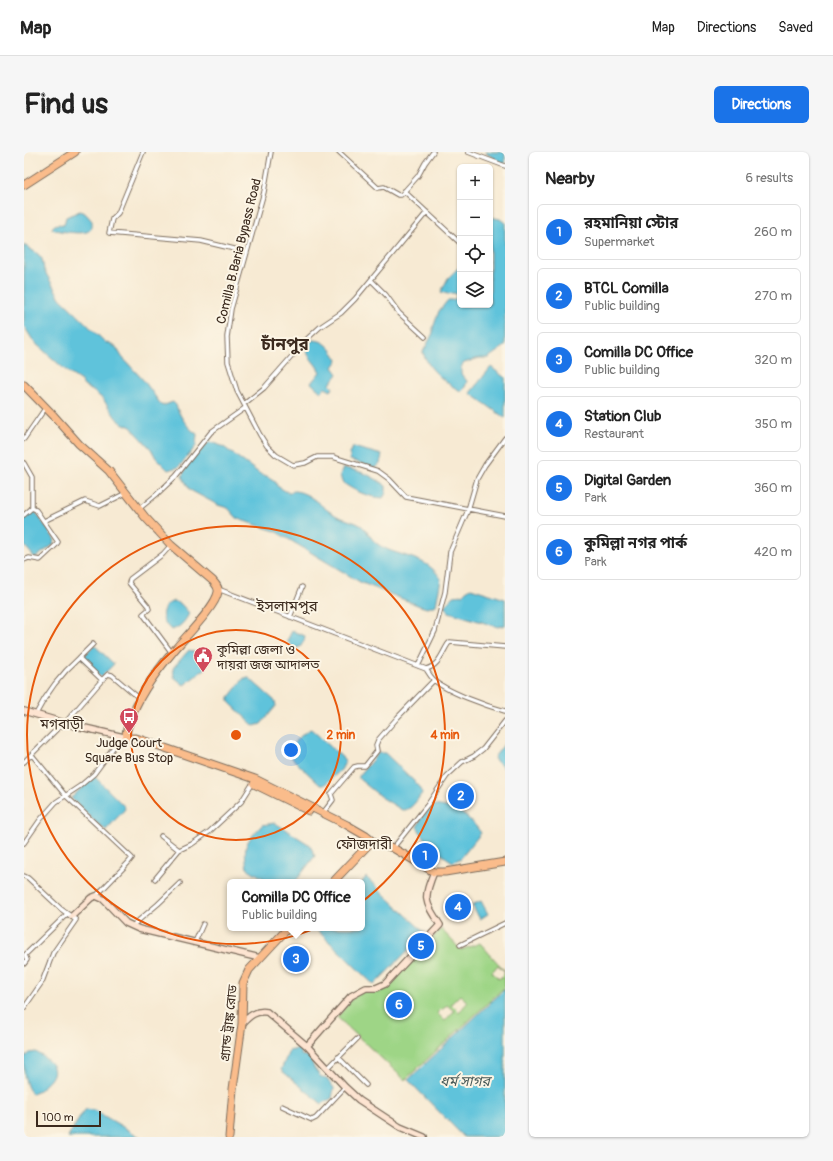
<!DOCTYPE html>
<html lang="en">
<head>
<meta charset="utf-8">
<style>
  :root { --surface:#fff; --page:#f6f6f6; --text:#222; --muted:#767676; --line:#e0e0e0; --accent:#1a73e8 }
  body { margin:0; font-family:Pangolin,"Noto Sans Bengali",sans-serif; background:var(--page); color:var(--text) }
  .controls { position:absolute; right:12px; top:12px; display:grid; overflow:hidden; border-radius:6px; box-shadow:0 1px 3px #0004 }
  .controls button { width:36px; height:36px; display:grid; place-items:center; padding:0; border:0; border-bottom:1px solid var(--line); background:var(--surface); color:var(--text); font:20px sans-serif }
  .scale { position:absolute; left:12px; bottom:10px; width:65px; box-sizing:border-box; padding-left:4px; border:2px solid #3b2a1e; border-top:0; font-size:11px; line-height:14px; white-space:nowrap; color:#3b2a1e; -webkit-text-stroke:3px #fcf5e5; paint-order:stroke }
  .you { position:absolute; left:267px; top:598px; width:14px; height:14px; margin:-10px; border:3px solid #fff; border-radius:50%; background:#1a73e8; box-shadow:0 0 0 6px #1a73e833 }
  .badge { display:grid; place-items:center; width:26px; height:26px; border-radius:50%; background:var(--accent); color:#fff; font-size:13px; font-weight:700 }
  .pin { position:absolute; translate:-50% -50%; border:2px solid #fff; box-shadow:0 1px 4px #0006 }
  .popup { position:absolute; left:203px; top:727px; width:138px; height:52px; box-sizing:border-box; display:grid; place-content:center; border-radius:6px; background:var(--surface); filter:drop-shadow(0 1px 3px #0005); font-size:13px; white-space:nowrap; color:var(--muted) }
  .popup b { font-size:15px; color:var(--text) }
  .popup::after { content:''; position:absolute; left:50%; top:100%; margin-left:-8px; border:8px solid transparent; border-top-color:var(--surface) }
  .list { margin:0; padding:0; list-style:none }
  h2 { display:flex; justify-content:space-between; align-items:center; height:52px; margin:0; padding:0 16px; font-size:17px }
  h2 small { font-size:13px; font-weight:400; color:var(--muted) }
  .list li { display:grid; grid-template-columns:26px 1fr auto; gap:12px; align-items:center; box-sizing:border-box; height:56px; margin:0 8px 8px; padding:0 8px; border:1px solid var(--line); border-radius:6px }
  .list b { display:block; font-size:15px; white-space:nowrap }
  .list p { margin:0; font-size:13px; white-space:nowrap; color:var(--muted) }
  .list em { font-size:13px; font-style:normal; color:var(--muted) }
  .icon { flex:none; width:22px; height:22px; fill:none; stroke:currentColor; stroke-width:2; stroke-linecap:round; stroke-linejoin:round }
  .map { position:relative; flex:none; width:481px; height:985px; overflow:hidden; border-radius:6px }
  header { display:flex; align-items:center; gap:24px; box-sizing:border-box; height:56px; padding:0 20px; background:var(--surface); border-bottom:1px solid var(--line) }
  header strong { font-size:19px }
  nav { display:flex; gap:22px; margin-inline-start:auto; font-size:14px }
  .intro { display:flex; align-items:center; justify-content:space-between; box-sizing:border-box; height:96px; padding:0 24px }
  h1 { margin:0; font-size:28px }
  .button { padding:10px 18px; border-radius:6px; background:var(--accent); color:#fff; font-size:14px; font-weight:700 }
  main { display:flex; gap:24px; padding:0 24px }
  aside { flex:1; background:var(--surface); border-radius:6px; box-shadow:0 1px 3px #0004 }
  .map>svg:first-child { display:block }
  .green { fill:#9ed586; stroke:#6c8052; fill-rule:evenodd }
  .water { fill:#5ec3db; stroke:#4c767c }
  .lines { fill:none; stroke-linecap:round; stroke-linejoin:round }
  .street-casing { stroke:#7d6d5d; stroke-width:5.5 }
  .secondary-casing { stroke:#7d6d5d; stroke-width:8 }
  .highway-casing { stroke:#7d6d5d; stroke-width:9 }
  .street { stroke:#fff; stroke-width:3.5 }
  .secondary { stroke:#fde4d1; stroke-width:5.5 }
  .highway { stroke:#fabc8b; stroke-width:7 }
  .ring { fill:none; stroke:#e8590c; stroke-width:2 }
  .labels { text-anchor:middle; stroke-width:4; stroke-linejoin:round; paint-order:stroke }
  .street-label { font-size:13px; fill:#3b2a1e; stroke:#fcf5e5 }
  .poi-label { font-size:13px; fill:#3b2a1e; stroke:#fcf5e5; text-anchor:start }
  .neighbourhood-label { font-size:14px; fill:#3b2a1e; stroke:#fcf5e5 }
  .water-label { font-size:14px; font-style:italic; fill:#465857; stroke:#fcf5e5 }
  .quarter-label { font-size:15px; fill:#3b2a1e; stroke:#fcf5e5 }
  .district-label { font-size:17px; font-weight:bold; fill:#3b2a1e; stroke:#fcf5e5 }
  .centre { fill:#e8590c; stroke:#fcf5e5; stroke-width:2 }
  .ring-label { font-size:12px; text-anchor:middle; font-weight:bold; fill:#e8590c; stroke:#fcf5e5; stroke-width:4; stroke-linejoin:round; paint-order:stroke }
</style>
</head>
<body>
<header>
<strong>Map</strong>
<nav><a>Map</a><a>Directions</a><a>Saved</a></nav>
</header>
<div class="intro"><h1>Find us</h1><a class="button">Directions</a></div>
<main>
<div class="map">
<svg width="481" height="985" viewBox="0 0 481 985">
  <rect width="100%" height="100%" fill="#fcf5e5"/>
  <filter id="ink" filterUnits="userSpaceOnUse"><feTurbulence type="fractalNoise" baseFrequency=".025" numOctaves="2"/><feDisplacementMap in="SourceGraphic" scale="8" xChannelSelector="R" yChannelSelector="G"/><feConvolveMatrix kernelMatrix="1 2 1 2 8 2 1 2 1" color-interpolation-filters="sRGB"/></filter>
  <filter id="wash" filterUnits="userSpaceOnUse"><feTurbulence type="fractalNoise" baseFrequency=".012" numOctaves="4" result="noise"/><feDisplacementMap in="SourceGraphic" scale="16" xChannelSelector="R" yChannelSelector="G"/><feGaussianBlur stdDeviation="0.9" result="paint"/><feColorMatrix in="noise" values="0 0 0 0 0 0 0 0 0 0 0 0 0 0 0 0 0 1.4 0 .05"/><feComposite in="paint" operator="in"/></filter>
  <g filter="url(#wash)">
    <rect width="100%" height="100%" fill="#f7ead3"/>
    <!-- green -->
    <path class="green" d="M 417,777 L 437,798 L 456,791 L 481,819 L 481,820 L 474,813 L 468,820 L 475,827 L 481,821 L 481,835 L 381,928 L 313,865 C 321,856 329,841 342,839 C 345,838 351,840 355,841 L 387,809 ZM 436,843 L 444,850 L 435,860 L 427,852 ZM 423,853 L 430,859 L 421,869 L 413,861 L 417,857 L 418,858 Z"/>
    <!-- water -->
    <path class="water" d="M 462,0 L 481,0 L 481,12 L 463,2 Z
      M 56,59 L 62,62 L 68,69 C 68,72 69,76 66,78 C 61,84 35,79 28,77 C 30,71 34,72 40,73 L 42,65 Z
      M 466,65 L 476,67 L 481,71 L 481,194 L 464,206 L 455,206 L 440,211 L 437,215 L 437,222 L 443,229 L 441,235 L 437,239 C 427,235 407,219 403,209 C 401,207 400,203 399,200 L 409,181 L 409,176 L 415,159 L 424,148 L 430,148 L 434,143 L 430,141 L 424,142 L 417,140 L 424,126 L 436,114 L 436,153 L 466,153 Z
      M 0,93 L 14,102 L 18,107 L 20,118 L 36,146 L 81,190 L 92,195 L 98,205 L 121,230 L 138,254 L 149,250 L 152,253 C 154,262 165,278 173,282 L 172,294 L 155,315 L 144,318 L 132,306 L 127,297 L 107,275 L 98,271 L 92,266 L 79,247 L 69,239 L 60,234 L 57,229 L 45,221 L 10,190 L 0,174 Z
      M 289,188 C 302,188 308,198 314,208 L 309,215 L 314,222 L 306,232 L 309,236 L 307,239 L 301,236 L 297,240 L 287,231 L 296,220 C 292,211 285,207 282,198 L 284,192 Z
      M 467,215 L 481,226 L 481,266 L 446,241 Z
      M 185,290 L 193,292 L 201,296 L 239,324 L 243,324 L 251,329 L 253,334 L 263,340 C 266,341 268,339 271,339 C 288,341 298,357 313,364 C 321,368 330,369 338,374 C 344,379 346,386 352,391 C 372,406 402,402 417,427 L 412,453 L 403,456 L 396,454 L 336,430 L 251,379 L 214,367 L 204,356 L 194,353 L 166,338 L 158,324 L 164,312 Z
      M 329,295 L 358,303 L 356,312 L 351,316 L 326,308 L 326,302 Z
      M 319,316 C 335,318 349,324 362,334 L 362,341 L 359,346 C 344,345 330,339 318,330 L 316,323 Z
      M 7,359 L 11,359 L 31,388 L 29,393 L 11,406 L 0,393 L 0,365 Z
      M 447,436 L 481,447 L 481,473 L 474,475 L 425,460 L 420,454 L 430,444 L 438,443 L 442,439 Z
      M 150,449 L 157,452 L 165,461 C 162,469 156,475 148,478 C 135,470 135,454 150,449 Z
      M 268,479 L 281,484 L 280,489 L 276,495 L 270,496 L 263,489 Z
      M 70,493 L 90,512 L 77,525 L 58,506 Z
      M 165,498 C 173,499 178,510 182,516 L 160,533 L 150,525 L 149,516 Z
      M 220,526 L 225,526 L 251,549 L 252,554 L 237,572 L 230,574 L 205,550 L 205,545 Z
      M 287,577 L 320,607 L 321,610 L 317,618 L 300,633 L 296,633 L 294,631 L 268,606 L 265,600 C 266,593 281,579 287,577 Z
      M 481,591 L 481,617 L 470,607 L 471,604 Z
      M 354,601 L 361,601 L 396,635 L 398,641 C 393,648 387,659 378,658 L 357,645 L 335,627 L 335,624 Z
      M 70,624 L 100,654 L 101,657 L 82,678 L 71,670 L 47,646 Z
      M 408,653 C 431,655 444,662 457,681 L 437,706 L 429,710 C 414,701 402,689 393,675 L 398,665 Z
      M 251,671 L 286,693 L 291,704 L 271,730 L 245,730 L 223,716 C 219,691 222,691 238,673 Z
      M 342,725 L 401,781 L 350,833 L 292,777 L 293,776 L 338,776 L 338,730 Z
      M 457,749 L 464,762 L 456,767 L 448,753 Z
      M 481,837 L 481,985 L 440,985 L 384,928 Z
      M 277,896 L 277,903 L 286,905 L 290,916 L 296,924 L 304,928 L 310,936 L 308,946 L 298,952 L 257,918 L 265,899 Z
      M 12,900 C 26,909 38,917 22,932 C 18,935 14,940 9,942 C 0,936 0,918 0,906 L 6,901 Z
      M 62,957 L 70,958 L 116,985 L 44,985 L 58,962 Z"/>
  </g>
  <g filter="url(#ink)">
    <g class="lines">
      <defs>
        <path id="street" d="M 119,0 L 94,61 L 88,67 L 85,81 L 177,89 L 223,100
          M 247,0 L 240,40 L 207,157 L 203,185 L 204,210 L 209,226 L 213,239 L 236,283 L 243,294 L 252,303 L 269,313 L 281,311 L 293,305 L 309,305 L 354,319 L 365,327 L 382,345 L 481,364
          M 315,0 L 354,36 L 360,35 L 374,43 L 377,43 L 394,24 L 401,11 L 409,0
          M 444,0 L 481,14
          M 380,39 L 436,91
          M 347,128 L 362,143 L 375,161 L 401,185
          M 220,252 L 240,236 L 284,186 L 296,175 L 317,161 L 331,147 L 403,60
          M 0,287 L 22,255
          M 0,311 L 8,325 L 8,356
          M 115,357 L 132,343 L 152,324 L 187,280 L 221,256
          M 0,363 L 8,356
          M 20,369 L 61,349 L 76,354 L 102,341
          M 147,393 L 139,402 L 106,427 L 105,431 L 124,454 L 125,457 L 119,462 L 148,501
          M 0,408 L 5,406 L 16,408 L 32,393 L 34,390 L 12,358 L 8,356
          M 194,437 L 402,517 C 415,514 418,501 424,492 L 426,490 L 481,495
          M 266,465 L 278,435
          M 69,492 L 55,506 L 78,528 L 84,522 L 88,523 L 115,546
          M 394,514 L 411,479 L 421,440 L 426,400 L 444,358 L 453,327 L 461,313 L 481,286
          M 402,517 C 404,520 406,524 409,527 C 422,540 463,554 481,559
          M 12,562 C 23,540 37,522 55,506
          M 41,571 L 78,528
          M 8,603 L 41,643 L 108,706 L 104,711 L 72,744
          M 0,610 L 34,576 L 44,572
          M 299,661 L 309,648 L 307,642 L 330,615 L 334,614 L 341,614 L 353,599 L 352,593 L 354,588 L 374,565 L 410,528
          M 137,684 L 155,698 L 168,692 L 185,680 L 217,650 L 229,631
          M 0,691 L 16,668 L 32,650 L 56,634 L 70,622 L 97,585
          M 369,696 L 404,652 L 423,624 L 438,610 L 450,604 L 459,597 L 481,569
          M 0,724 L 4,726 L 37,757 L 52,768 L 29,801 L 18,830 L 0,856
          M 131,727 L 155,698
          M 108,774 L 134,752 L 156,731
          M 171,790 L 179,772
          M 436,793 L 481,771
          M 0,812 L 3,808 L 1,803 L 43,762
          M 314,905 L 342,933
          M 304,916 L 333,887
          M 258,954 L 288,968 L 292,966 L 321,935"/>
        <path id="secondary" d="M 0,559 L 44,572 L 104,586
          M 48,764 L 67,746 L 72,744 L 79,747 L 102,771 L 115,777 L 236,806
          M 218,872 C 225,864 232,858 243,860 L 283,894 L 321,935 L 335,948 L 376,975 L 400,985
          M 283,894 L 327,844 L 342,836 L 352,836 L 361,832 L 416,773 C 400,748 399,747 410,720"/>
        <path id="highway" d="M 0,33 L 51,0
          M 0,233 L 30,264 L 55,292 L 85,319 L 121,365 L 147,393 L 189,429 C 192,433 195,435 194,440 C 192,455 158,488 148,501 C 131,521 114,544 106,569 C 104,575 100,581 104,586
          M 104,586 L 112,586 L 147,598 L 231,627 L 323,673 L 342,684 L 348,689
          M 230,632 L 285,659
          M 309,730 L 348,689 L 369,696 L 410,720 L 421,720 L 481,710
          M 205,985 L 209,937 L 218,872 L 219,831 L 225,818 L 264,776"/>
      </defs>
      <!-- street casing -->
      <use href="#street" class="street-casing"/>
      <!-- secondary casing -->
      <use href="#secondary" class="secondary-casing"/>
      <!-- highway casing -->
      <use href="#highway" class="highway-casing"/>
      <!-- street -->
      <use href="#street" class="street"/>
      <!-- secondary -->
      <use href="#secondary" class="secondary"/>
      <!-- highway -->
      <use href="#highway" class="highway"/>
    </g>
  </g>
  <!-- distance rings -->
  <g class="ring">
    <circle cx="212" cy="583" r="105"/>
    <circle cx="212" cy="583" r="209"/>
  </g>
  <!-- icons -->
  <defs>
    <symbol id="civic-pin" viewBox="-11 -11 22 30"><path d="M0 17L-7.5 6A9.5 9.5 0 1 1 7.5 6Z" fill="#d1495b" stroke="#fcf5e5"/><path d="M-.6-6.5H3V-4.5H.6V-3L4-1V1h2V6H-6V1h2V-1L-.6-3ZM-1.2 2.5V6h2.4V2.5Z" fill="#fff"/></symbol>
    <symbol id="bus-pin" viewBox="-11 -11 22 30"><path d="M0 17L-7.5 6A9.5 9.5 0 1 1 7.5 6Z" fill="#d1495b" stroke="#fcf5e5"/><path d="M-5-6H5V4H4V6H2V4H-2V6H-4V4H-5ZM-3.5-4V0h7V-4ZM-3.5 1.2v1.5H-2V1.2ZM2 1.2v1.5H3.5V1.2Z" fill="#fff"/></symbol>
  </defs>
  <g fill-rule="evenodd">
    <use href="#civic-pin" x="168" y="493" width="22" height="30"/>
    <use href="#bus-pin" x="94" y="554" width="22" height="30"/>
  </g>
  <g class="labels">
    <!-- street labels -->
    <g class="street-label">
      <text transform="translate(214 99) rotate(-76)" y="5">Comilla B.Baria Bypass Road</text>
      <text transform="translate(204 871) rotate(-84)" y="5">গ্র্যান্ড ট্রাঙ্ক রোড</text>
    </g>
    <!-- poi labels -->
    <g class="poi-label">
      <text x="193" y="502">কুমিল্লা জেলা ও<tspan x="193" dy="15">দায়রা জজ আদালত</tspan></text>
      <text x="105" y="595" text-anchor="middle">Judge Court<tspan x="105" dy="15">Square Bus Stop</tspan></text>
    </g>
    <!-- neighbourhood labels -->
    <g class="neighbourhood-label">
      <text x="38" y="577">মগবাড়ী</text>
      <text x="340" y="697">ফৌজদারী</text>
    </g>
    <!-- water labels -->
    <g class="water-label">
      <text x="441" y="934">ধর্ম সাগর</text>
    </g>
    <!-- quarter labels -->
    <g class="quarter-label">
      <text x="263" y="459">ইসলামপুর</text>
    </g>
    <!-- district labels -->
    <g class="district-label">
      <text x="261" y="198">চাঁনপুর</text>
    </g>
  </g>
  <circle cx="212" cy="583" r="6" class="centre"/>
  <g class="ring-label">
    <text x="317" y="587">2 min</text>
    <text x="421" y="587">4 min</text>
  </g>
</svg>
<div class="controls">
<button>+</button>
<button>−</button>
<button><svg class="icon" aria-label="locate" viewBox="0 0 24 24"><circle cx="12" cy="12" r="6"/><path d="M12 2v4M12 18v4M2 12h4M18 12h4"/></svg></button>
<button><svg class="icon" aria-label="layers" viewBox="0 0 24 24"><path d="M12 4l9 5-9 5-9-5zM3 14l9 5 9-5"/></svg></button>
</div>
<div class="scale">100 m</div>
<div class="you"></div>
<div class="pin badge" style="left:401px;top:704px">1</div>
<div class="pin badge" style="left:437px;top:644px">2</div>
<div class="pin badge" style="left:272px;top:807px">3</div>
<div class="popup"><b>Comilla DC Office</b>Public building</div>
<div class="pin badge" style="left:434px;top:755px">4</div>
<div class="pin badge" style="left:397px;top:794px">5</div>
<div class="pin badge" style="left:375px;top:853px">6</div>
</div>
<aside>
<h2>Nearby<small>6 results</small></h2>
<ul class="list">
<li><span class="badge">1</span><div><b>রহমানিয়া স্টোর</b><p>Supermarket</p></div><em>260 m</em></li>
<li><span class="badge">2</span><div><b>BTCL Comilla</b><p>Public building</p></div><em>270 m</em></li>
<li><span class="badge">3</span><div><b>Comilla DC Office</b><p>Public building</p></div><em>320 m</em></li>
<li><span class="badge">4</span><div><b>Station Club</b><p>Restaurant</p></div><em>350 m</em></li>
<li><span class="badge">5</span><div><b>Digital Garden</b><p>Park</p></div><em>360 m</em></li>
<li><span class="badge">6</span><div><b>কুমিল্লা নগর পার্ক</b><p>Park</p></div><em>420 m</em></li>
</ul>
</aside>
</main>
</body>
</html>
